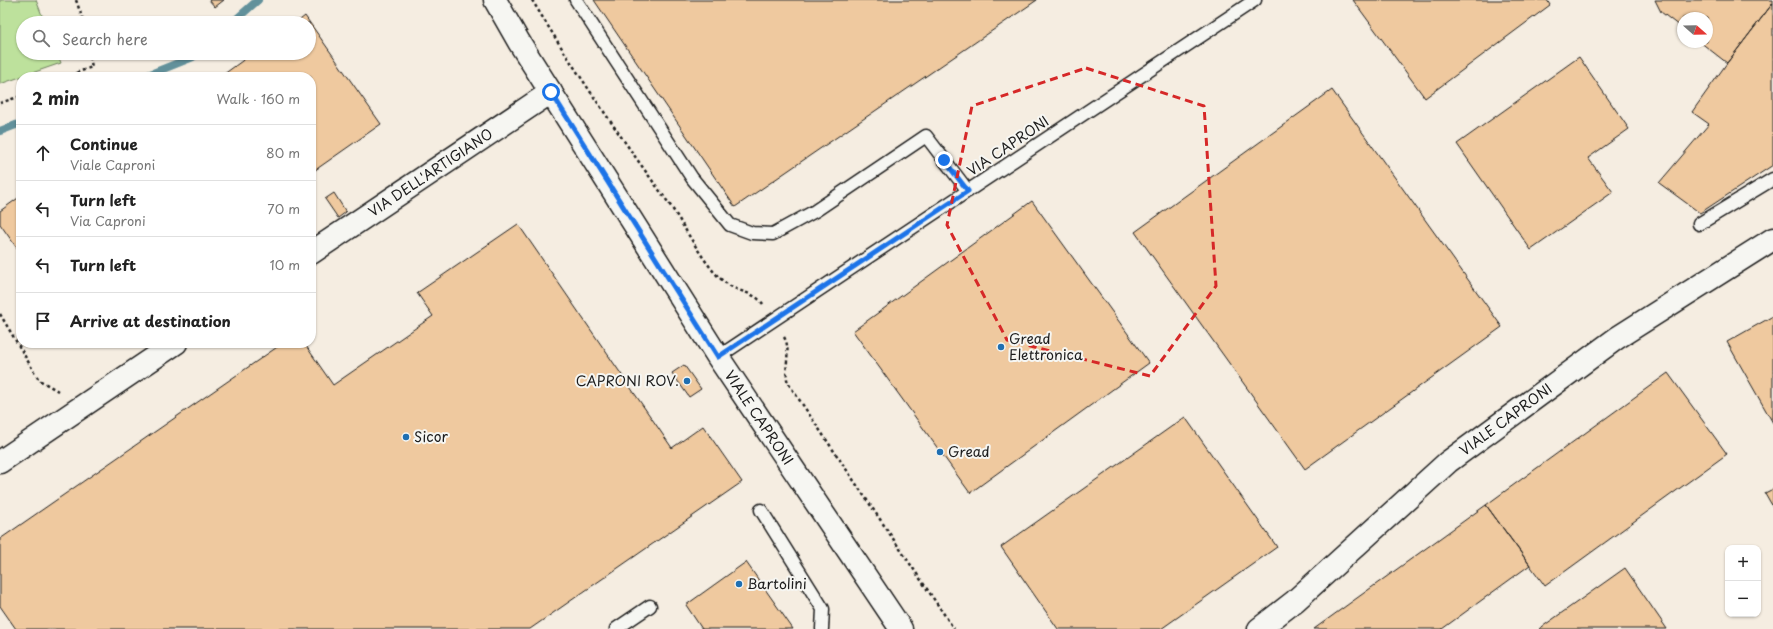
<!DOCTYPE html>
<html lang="en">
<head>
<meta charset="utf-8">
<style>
  :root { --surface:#fff; --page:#f2f2f2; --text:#222; --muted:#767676; --line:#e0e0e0 }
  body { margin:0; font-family:"Playpen Sans",sans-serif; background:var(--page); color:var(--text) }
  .controls { position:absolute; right:12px; bottom:12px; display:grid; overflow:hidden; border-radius:8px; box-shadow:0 1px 3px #0004 }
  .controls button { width:36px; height:36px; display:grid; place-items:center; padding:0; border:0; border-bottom:1px solid var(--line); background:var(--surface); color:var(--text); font:20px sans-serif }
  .compass { position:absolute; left:1677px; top:12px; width:36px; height:36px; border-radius:50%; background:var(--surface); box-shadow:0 1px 3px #0004; rotate:110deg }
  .stop { position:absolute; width:12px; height:12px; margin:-9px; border:3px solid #1a73e8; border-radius:50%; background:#fff }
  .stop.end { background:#1a73e8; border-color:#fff; box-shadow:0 1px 4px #0008 }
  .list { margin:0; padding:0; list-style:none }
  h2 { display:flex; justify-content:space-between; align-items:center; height:52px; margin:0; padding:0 16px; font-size:17px }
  h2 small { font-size:13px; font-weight:400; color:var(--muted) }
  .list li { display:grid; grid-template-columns:26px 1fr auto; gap:12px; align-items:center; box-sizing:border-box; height:56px; padding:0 16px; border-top:1px solid var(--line) }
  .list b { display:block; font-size:15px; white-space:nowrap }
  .list p { margin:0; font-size:13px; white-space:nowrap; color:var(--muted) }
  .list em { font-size:13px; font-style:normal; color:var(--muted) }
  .icon { flex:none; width:22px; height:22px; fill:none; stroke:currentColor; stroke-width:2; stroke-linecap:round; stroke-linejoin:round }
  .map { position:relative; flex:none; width:1773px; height:629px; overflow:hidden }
  .search { position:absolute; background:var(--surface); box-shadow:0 1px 3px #0004; left:16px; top:16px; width:300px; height:44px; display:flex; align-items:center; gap:10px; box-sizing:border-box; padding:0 14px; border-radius:22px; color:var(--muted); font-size:15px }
  .panel { position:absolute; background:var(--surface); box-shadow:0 1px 3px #0004; left:16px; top:72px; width:300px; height:276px; border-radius:16px }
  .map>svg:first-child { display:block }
  .green { fill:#bde19c; stroke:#6c7e5c }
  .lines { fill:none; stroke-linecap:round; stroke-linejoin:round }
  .stream { stroke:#62919b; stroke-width:8 }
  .building { fill:#efc99f; stroke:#1c1c1c }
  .service-casing { stroke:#1c1c1c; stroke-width:15 }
  .minor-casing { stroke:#1c1c1c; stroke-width:25 }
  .path { stroke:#1c1c1c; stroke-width:2.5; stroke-dasharray:3 3; stroke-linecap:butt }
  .service { stroke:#f6f6f2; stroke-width:12 }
  .minor { stroke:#f6f6f2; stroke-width:22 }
  .route { stroke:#1a73e8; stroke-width:5 }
  .marked { fill:none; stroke:#d62828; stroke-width:3; stroke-dasharray:8 5; stroke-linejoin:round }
  .poi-dot { fill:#1f6fb2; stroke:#f6f6f2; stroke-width:1.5 }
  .labels { text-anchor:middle; stroke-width:4; stroke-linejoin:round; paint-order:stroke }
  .street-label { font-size:14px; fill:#1c1c1c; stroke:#f6f6f2 }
  .poi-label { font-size:14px; fill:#1c1c1c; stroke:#f6f6f2; text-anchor:start }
</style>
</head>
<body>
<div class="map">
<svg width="1773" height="629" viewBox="0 0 1773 629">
  <rect width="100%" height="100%" fill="#f5ede1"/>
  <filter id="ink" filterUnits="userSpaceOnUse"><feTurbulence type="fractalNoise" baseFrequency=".025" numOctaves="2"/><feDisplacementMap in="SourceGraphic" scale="8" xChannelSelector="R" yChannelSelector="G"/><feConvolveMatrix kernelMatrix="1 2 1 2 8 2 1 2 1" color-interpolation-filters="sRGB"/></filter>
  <g filter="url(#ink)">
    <!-- green -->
    <path class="green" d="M 0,0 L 36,0 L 45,23 L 23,23 L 23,53 L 57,53 L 61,63 L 0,84 Z"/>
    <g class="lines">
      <!-- stream -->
      <path class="stream" d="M 232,23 L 258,0
        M 143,77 L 193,57 L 198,53
        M 0,131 L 21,123"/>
    </g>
    <!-- building -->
    <path class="building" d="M 209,0 L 224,0 L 215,7 Z
      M 594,0 L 1037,0 L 735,207 Z
      M 1353,0 L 1547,0 L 1550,5 L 1425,98 Z
      M 1655,0 L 1773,0 L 1773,3 L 1727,63 L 1700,42 L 1707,42 L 1707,18 L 1683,18 L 1683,29 L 1661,12 Z
      M 1773,3 L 1773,165 L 1700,213 L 1659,183 L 1709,124 L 1692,112 L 1727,63 Z
      M 305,16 L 381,124 L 311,173 L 311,77 L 220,77 L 253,53 L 309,53 L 309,23 L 296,23 Z
      M 1579,57 L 1629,129 L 1588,158 L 1613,192 L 1531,250 L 1457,144 Z
      M 1332,90 L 1502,327 L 1305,469 L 1135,232 Z
      M 334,193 L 346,212 L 338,218 L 325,199 Z
      M 21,196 L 21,254 L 0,224 L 0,211 Z
      M 1032,201 L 1149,363 L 970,493 L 853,331 Z
      M 518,224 L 672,448 L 703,426 L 742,482 L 530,629 L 16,629 L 0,606 L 0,539 L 283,343 L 304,343 L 333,385 L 433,316 L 417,293 Z
      M 1773,316 L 1773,423 L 1727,342 Z
      M 684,365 L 701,389 L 689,397 L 672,373 Z
      M 1668,373 L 1727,454 L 1545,586 L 1486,505 Z
      M 1185,417 L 1277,547 L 1161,629 L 1058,629 L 1001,547 Z
      M 1773,489 L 1773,507 L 1765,493 Z
      M 1486,505 L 1530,565 L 1442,629 L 1314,629 Z
      M 746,562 L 793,629 L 702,629 L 686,605 Z
      M 1625,568 L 1667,629 L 1539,629 Z"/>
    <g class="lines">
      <defs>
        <path id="service" d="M 576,0 L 692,178 L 730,225 L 752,233 L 773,234 L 815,211 L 926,136 L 968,191
          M 1699,224 L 1773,179
          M 718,357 L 1255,0
          M 761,510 L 823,609 L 822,629
          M 616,629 L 650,606"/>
        <g id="minor">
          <path id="s1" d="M 495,0 L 519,42 L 718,357 L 901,629"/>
          <path id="s2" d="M 311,253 L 551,92"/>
          <path d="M 0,462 L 176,343"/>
          <path id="s3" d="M 1259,629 L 1295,601 L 1448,462 L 1617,338 L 1773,239"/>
        </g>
      </defs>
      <!-- service casing -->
      <use href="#service" class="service-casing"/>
      <!-- minor casing -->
      <use href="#minor" class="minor-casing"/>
      <!-- path -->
      <path class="path" d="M 76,0 L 84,23
        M 532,0 C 573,68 618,134 665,198 C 681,220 693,245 710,267 C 716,275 723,282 732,287 C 743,293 755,293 763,304
        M 65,77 L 92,67 L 89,53
        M 0,103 L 21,96
        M 0,314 L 39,380 L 58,391
        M 784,337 C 792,350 783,368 788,383 L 954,629"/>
      <!-- service -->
      <use href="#service" class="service"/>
      <!-- minor -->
      <use href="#minor" class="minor"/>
    </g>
  </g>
  <g class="lines" filter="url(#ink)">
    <!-- route -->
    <path class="route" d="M 551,92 L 718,357 L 968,191 L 944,160"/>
  </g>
  <!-- marked area -->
  <path class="marked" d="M 1086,68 L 1204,106 L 1216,286 L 1150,376 L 1007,340 L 947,225 L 972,106 Z"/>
  <!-- markers -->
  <g class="poi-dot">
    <circle cx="1001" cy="347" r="4"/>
    <circle cx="687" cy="381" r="4"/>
    <circle cx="406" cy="437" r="4"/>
    <circle cx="940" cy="452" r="4"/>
    <circle cx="739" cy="584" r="4"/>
  </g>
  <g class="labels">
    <!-- street labels -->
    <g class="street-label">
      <text transform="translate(1008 146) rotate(-34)" y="5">VIA CAPRONI</text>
      <text dy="5" stroke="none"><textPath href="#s2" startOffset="144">VIA DELL'ARTIGIANO</textPath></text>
      <text dy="5" stroke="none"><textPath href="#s1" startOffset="494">VIALE CAPRONI</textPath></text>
      <text dy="5" stroke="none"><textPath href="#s3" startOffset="324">VIALE CAPRONI</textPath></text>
    </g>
    <!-- poi labels -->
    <g class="poi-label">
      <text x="1009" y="344">Gread<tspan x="1009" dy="16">Elettronica</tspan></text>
      <text x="679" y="386" text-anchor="end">CAPRONI ROV.</text>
      <text x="414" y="442">Sicor</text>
      <text x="948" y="457">Gread</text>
      <text x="747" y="589">Bartolini</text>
    </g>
  </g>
</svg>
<div class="controls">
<button>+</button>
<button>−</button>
</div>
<svg class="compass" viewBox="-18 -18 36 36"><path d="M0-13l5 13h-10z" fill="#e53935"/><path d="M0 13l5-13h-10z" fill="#767676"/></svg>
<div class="stop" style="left:551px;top:92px"></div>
<div class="stop end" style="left:944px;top:160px"></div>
<div class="search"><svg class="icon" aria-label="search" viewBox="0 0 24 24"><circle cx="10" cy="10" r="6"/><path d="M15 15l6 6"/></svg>Search here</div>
<section class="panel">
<h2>2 min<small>Walk · 160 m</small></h2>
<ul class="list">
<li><svg class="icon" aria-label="ahead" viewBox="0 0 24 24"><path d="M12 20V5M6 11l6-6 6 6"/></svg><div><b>Continue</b><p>Viale Caproni</p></div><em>80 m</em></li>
<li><svg class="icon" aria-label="left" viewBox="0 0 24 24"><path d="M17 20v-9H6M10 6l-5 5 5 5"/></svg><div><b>Turn left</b><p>Via Caproni</p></div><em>70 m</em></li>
<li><svg class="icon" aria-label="left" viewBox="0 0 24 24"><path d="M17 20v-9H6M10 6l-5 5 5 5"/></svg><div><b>Turn left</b></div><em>10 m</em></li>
<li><svg class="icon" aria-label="arrive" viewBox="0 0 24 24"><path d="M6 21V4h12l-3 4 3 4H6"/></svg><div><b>Arrive at destination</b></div></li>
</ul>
</section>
</div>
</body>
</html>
